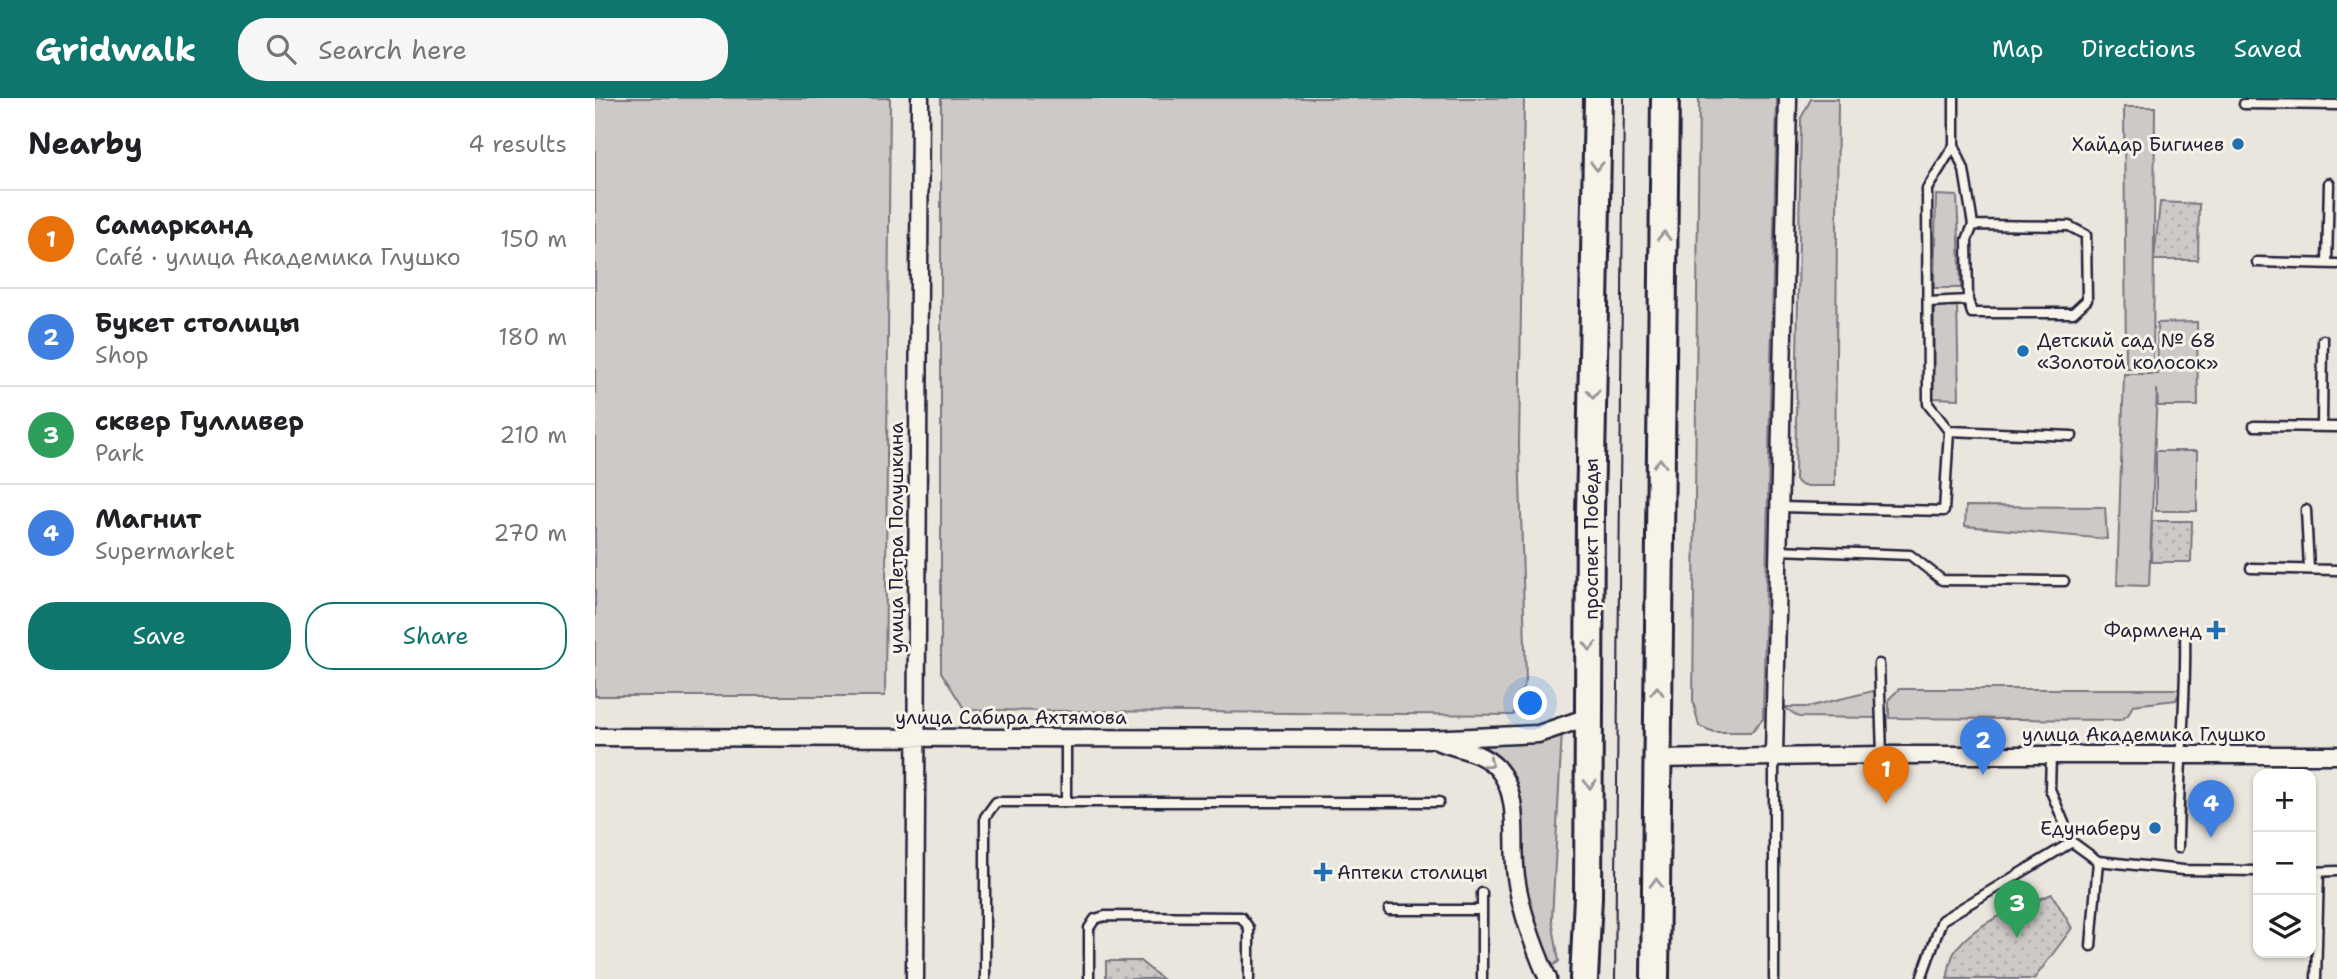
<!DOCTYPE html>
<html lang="en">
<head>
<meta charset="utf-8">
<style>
  :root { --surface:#fff; --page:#f6f6f6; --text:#202124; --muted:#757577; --line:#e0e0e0; --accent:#0f766e }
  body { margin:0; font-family:"Shantell Sans",sans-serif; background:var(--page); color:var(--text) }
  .controls { position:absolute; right:21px; bottom:21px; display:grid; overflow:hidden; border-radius:14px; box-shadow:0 2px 5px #0004 }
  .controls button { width:63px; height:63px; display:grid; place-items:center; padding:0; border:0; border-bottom:2px solid var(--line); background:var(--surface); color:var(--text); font:35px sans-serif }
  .you { position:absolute; left:936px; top:606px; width:24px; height:24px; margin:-18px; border:5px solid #fff; border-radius:50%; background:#1a73e8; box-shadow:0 0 0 10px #1a73e833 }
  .badge { display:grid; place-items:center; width:46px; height:46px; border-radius:50%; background:var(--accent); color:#fff; font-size:23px; font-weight:700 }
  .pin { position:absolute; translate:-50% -58px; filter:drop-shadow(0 2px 4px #0008) }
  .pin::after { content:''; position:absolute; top:37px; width:24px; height:21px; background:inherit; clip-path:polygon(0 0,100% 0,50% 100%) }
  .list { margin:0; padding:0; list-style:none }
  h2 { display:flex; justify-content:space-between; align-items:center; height:91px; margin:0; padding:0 28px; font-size:30px }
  h2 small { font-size:23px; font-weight:400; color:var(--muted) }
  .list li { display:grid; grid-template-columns:46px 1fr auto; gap:21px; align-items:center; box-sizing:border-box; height:98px; padding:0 28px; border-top:2px solid var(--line) }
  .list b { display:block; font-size:26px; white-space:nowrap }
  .list p { margin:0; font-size:23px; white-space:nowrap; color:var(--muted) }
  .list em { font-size:23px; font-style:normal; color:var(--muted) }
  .actions { display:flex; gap:14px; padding:21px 28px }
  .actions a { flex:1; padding:16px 0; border:2px solid var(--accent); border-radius:28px; text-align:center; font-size:24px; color:var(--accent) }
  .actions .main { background:var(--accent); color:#fff }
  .icon { flex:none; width:38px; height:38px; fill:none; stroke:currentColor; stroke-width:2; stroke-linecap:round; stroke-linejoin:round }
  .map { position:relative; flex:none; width:1742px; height:881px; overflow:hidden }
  header { display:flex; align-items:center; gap:42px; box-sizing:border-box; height:98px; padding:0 35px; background:var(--accent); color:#fff }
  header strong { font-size:33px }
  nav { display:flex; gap:38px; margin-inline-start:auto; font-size:24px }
  .search { width:490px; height:63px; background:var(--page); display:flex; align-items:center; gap:18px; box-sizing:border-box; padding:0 24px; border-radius:28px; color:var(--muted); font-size:26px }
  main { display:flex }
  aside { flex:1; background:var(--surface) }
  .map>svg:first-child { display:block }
  .green { fill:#cdc9c6; stroke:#787680; stroke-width:2 }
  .park { fill:url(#park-dots); stroke:#787680; stroke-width:2 }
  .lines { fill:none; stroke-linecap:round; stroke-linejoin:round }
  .lane-casing { stroke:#22223b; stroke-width:13 }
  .street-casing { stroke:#22223b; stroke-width:21 }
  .primary-casing { stroke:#22223b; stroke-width:32 }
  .lane { stroke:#f7f3e8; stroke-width:8 }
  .street { stroke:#f7f3e8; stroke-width:16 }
  .primary { stroke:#f7f3e8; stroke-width:26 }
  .tram { stroke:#22223b; stroke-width:2 }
  .oneway { stroke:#97959a }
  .poi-dot { fill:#1f6fb2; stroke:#f7f3e8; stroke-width:2.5 }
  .labels { text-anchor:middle; stroke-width:6; stroke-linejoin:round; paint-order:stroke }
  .poi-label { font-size:19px; fill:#22223b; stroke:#f7f3e8; text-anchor:end }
  .street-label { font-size:19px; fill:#22223b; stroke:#f7f3e8 }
</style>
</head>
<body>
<header>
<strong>Gridwalk</strong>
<div class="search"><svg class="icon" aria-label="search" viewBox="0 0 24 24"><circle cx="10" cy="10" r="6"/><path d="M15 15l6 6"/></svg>Search here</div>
<nav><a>Map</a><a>Directions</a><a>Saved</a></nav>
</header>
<main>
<aside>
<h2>Nearby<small>4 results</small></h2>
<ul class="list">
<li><span class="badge" style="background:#e8710a">1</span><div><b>Самарканд</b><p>Café · улица Академика Глушко</p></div><em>150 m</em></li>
<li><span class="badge" style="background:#3f7fe0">2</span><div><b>Букет столицы</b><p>Shop</p></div><em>180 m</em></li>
<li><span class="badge" style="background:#2e9e5b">3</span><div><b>сквер Гулливер</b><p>Park</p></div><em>210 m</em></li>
<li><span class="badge" style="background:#3f7fe0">4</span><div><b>Магнит</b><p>Supermarket</p></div><em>270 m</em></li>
</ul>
<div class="actions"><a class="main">Save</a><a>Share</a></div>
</aside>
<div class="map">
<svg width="1742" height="881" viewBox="0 0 1742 881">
  <defs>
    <pattern id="park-dots" width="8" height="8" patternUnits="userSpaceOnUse" patternTransform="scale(1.75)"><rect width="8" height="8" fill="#cdc9c6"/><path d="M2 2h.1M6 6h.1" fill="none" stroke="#b0acab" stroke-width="1.8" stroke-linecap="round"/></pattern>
  </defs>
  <rect width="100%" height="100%" fill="#eae6de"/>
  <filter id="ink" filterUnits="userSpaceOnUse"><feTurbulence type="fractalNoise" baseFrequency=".0143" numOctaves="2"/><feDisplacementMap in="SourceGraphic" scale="14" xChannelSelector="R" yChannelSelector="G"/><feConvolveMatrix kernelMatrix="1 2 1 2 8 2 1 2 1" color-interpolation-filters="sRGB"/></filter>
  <g filter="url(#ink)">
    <!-- green -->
    <path class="green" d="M 0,0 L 295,0 L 290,598 L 0,598 Z
      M 346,0 L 929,0 L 924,348 L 931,582 L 918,617 L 370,612 L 346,574 Z
      M 1104,0 L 1182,0 L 1168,621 L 1156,634 L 1119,634 L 1104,628 L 1098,603 Z
      M 1216,1 L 1243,1 L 1240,388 L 1208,388 L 1200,382 L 1206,20 Z
      M 1529,9 L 1560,9 L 1558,270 L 1531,270 Z
      M 1341,97 L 1362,98 L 1366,190 L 1339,190 Z
      M 1339,205 L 1362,205 L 1364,301 L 1338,300 Z
      M 1602,224 L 1603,308 L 1563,308 L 1562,291 L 1554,488 L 1522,487 L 1529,276 L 1563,276 L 1562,225 Z
      M 1561,353 L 1602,353 L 1602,413 L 1561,413 Z
      M 1371,408 L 1510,409 L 1512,441 L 1370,428 Z
      M 1304,591 L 1586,591 L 1581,602 L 1538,607 L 1533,617 L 1525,622 L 1294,620 L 1294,601 Z
      M 1278,593 L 1283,599 L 1283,620 L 1204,619 L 1189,609 L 1212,609 Z
      M 967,633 L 957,822 L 964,863 L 958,868 C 946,853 933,824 929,805 C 920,762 940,705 912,667 C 904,657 893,651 882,645 Z"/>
    <!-- park -->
    <path class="park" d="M 1565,104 L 1604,106 L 1603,162 L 1559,162 Z
      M 1557,423 L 1597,423 L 1596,464 L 1556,464 Z
      M 1457,796 L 1477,830 L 1439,881 L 1352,881 C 1354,873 1355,862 1359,855 C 1376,825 1427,808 1457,796 Z
      M 511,863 L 545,863 L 567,881 L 511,881 Z"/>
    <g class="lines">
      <defs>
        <path id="lane" d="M 1649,6 L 1742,7
          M 1359,47 L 1369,72 L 1378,127
          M 1662,164 L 1742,166
          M 1732,165 L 1734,85
          M 1333,204 L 1373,202 L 1377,215 L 1478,215 L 1492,202 L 1491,137 L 1474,128 L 1378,127 L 1372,142 L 1373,202
          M 1659,328 L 1742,329
          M 1727,328 L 1728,242
          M 1354,333 L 1477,338
          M 1185,409 L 1349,413 L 1354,333 L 1333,306 L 1332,91 L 1359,47 L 1359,0
          M 1711,412 L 1714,471
          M 1183,452 L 1315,457 L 1347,482 L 1469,483
          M 1656,470 L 1742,472
          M 1284,566 L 1287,657
          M 1456,657 L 1455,691 L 1477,744 L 1503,763 L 1588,772 L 1663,773
          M 471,703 L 471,640
          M 1583,750 C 1583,677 1592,605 1590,532
          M 1716,774 L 1742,773
          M 794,812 L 887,812 L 887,881
          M 887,812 L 887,795
          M 1496,848 L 1503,763
          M 390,881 L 390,719 L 401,704 L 844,704
          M 494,881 L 494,830 L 500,821 L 510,818 L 646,819 L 654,830 L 654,881
          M 1179,881 L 1179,658
          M 1326,881 L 1347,822 L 1477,744
          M 1721,881 L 1724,774"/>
        <path id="street" d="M 0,639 L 832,641 L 943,636 L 996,618
          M 844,644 C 864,651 887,654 902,670 C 927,698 916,745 921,779 C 926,815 939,849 953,881
          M 1179,658 L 1193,0
          M 1061,661 L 1287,657 L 1742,657
          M 320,881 L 325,0"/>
        <path id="primary" d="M 989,881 L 993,799 L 995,417 L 1003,0
          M 1060,881 L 1070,0"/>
      </defs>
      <!-- lane casing -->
      <use href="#lane" class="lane-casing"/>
      <!-- street casing -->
      <use href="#street" class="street-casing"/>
      <!-- primary casing -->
      <use href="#primary" class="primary-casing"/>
      <!-- lane -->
      <use href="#lane" class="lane"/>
      <!-- street -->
      <use href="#street" class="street"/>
      <!-- primary -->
      <use href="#primary" class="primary"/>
      <!-- tram -->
      <path class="tram" d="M 1020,881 L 1029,0"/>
    </g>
    <!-- one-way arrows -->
    <defs><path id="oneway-chevron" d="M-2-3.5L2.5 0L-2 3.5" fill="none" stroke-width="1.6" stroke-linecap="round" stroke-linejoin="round" transform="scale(1.75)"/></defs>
    <g class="oneway">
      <use href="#oneway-chevron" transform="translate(1002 68) rotate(91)"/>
      <use href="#oneway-chevron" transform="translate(1069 138) rotate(-89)"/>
      <use href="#oneway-chevron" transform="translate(998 296) rotate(91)"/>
      <use href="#oneway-chevron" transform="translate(1065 365) rotate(-89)"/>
      <use href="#oneway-chevron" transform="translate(995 548) rotate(90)"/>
      <use href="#oneway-chevron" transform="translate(1062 593) rotate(-89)"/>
      <use href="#oneway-chevron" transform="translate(894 665) rotate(39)"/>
      <use href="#oneway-chevron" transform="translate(995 686) rotate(91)"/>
      <use href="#oneway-chevron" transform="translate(1061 785) rotate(-90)"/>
    </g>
  </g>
  <!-- markers -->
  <g class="poi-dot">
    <circle cx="1643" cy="46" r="7"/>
    <circle cx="1428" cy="253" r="7"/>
    <path d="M1617.5 521.5h7v7h7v7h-7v7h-7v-7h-7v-7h7z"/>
    <circle cx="1560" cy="730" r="7"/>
    <path d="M724.5 763.5h7v7h7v7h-7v7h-7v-7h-7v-7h7z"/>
  </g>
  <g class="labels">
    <!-- poi labels -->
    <g class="poi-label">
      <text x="1629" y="53">Хайдар Бигичев</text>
      <text x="1442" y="249" text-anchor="start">Детский сад № 68<tspan x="1442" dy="22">«Золотой колосок»</tspan></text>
      <text x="1607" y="539">Фармленд</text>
      <text x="1546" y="737">Едунаберу</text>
      <text x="742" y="781" text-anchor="start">Аптеки столицы</text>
    </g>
    <!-- street labels -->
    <g class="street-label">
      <text transform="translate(301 440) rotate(-90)" y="7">улица Петра Полушкина</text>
      <text transform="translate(996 441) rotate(-90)" y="7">проспект Победы</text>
      <text x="416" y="626">улица Сабира Ахтямова</text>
      <text x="1549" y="643">улица Академика Глушко</text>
    </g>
  </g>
</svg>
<div class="controls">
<button>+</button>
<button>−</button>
<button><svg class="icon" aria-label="layers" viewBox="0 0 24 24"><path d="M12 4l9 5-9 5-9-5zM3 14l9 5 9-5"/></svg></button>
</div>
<div class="you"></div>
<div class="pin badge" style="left:1291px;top:706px;background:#e8710a">1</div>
<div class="pin badge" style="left:1388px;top:677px;background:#3f7fe0">2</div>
<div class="pin badge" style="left:1422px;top:840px;background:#2e9e5b">3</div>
<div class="pin badge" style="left:1616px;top:740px;background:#3f7fe0">4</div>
</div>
</main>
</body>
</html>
